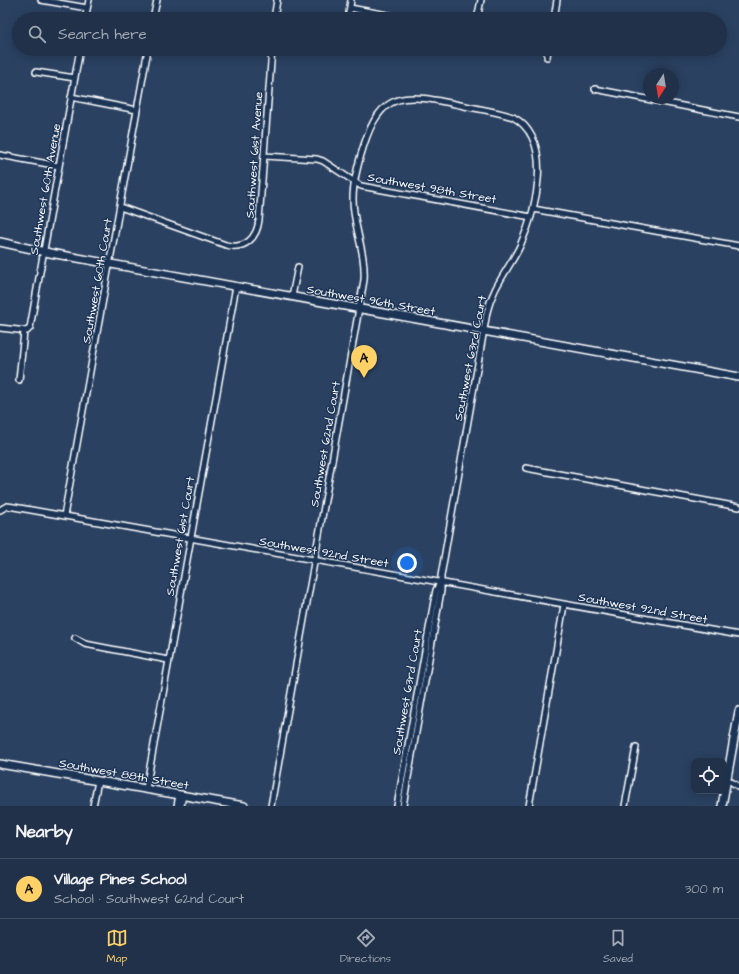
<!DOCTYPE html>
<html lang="en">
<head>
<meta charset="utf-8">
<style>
  :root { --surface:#203149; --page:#283950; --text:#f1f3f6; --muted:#a2a9b4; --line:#3d4c61; --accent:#ffd166 }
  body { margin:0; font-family:"Architects Daughter",sans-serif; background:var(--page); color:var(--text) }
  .controls { position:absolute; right:12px; bottom:12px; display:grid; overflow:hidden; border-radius:8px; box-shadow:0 2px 10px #0003 }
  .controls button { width:36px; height:36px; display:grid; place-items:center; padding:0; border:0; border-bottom:1px solid var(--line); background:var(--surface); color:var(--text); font:20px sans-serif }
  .compass { position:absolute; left:643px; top:68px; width:36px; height:36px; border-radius:50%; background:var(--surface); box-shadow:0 2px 10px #0003; rotate:192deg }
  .you { position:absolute; left:407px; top:563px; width:14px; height:14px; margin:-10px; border:3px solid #fff; border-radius:50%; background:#1a73e8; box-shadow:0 0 0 6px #1a73e833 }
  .badge { display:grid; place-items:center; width:26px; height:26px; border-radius:50%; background:var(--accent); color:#111; font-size:13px; font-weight:700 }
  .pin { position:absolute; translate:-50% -33px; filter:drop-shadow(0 1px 2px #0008) }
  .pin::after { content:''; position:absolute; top:21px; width:14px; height:12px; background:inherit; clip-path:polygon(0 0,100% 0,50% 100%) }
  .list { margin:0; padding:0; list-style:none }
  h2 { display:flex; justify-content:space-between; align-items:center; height:52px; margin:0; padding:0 16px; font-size:17px }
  h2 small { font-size:13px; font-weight:400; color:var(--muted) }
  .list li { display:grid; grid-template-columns:26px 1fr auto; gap:12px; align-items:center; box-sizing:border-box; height:60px; padding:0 16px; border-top:1px solid var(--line) }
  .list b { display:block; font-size:15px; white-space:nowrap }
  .list p { margin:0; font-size:13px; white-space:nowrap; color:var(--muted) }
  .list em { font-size:13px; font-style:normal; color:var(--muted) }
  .icon { flex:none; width:22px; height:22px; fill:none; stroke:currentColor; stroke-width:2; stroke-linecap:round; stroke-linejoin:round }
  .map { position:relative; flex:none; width:739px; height:806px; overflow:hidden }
  .search { position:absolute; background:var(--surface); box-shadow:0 2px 10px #0003; left:12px; right:12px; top:12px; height:44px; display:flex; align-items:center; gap:10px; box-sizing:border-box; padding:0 14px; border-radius:22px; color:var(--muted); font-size:15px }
  .sheet { height:112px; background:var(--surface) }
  nav { display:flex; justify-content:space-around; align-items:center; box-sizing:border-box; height:56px; border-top:1px solid var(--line); background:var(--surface); font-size:11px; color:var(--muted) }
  nav a { display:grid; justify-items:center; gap:2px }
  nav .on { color:var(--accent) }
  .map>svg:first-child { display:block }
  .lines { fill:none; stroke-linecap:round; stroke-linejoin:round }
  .street-casing { stroke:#fff; stroke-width:8 }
  .secondary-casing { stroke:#fff; stroke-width:10 }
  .street { stroke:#1d3557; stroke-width:5 }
  .secondary { stroke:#1d3557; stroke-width:7 }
  .labels { text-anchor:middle; stroke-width:3; stroke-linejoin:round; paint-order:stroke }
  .street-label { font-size:12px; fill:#fff; stroke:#1d3557 }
</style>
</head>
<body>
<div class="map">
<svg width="739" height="806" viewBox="0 0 739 806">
  <rect width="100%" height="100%" fill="#2a4161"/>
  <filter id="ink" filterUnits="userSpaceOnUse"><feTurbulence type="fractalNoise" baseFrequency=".025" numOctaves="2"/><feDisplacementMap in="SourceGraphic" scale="8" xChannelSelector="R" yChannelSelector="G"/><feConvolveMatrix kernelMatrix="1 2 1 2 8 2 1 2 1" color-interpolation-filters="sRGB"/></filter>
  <g filter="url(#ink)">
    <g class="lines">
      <defs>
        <path id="street" d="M 41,0 L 87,8
          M 350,8 L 409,19
          M 85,19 L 89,0
          M 153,19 L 157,0
          M 274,19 L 277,0
          M 348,19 L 351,0
          M 477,19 L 481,0
          M 554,19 L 557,0
          M 547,57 L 548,49
          M 36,72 L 75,78
          M 595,89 L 739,117
          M 71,97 L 137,110
          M 0,155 L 59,166
          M 264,156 L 317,159 L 323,161 L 361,186 L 531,217
          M 120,207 L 226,245 C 245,250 257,238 259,220 L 272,49
          M 533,209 L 739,246
          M 292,296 L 298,267
          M 0,328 L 27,331 L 30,328 L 80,49
          M 19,380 L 24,332
          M 526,468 L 739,507
          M 0,510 L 7,506 L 14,507 L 739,635
          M 64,516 L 148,49
          M 75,638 L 85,644 L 168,660
          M 727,779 L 739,787
          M 146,789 L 236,286
          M 93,806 L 98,781
          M 177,806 L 179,795
          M 181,806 L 183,795
          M 271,806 L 364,280 C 366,251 353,227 353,199 C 353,182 358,164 363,148 C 381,88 407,94 460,105 C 477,109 496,111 513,117 C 555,140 536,211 520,246 C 509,269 493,286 487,312 L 441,576 L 441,591 L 403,806
          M 397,806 L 436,590 L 440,583
          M 529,806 L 564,605
          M 625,806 L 636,747"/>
        <path id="secondary" d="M 0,242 L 50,253 L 739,377
          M 0,764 L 244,806
          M 722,806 L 739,711"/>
      </defs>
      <!-- street casing -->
      <use href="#street" class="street-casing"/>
      <!-- secondary casing -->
      <use href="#secondary" class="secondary-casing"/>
      <!-- street -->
      <use href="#street" class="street"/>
      <!-- secondary -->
      <use href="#secondary" class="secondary"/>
    </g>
  </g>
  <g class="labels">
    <!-- street labels -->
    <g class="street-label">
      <text transform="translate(254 155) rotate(-86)" y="4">Southwest 61st Avenue</text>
      <text transform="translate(432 188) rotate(10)" y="4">Southwest 98th Street</text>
      <text transform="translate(45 189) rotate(-80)" y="4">Southwest 60th Avenue</text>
      <text transform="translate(97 281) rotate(-80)" y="4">Southwest 60th Court</text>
      <text transform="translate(371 300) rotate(10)" y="4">Southwest 96th Street</text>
      <text transform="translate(470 358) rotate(-79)" y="4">Southwest 63rd Court</text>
      <text transform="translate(325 444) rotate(-80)" y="4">Southwest 62nd Court</text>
      <text transform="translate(180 536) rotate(-80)" y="4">Southwest 61st Court</text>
      <text transform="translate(324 552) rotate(10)" y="4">Southwest 92nd Street</text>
      <text transform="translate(643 608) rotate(10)" y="4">Southwest 92nd Street</text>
      <text transform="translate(407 692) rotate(-80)" y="4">Southwest 63rd Court</text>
      <text transform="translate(124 774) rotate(10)" y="4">Southwest 88th Street</text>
    </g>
  </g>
</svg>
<div class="controls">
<button><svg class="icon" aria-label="locate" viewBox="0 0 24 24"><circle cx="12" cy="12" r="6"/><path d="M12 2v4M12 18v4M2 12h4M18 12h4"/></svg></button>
</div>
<svg class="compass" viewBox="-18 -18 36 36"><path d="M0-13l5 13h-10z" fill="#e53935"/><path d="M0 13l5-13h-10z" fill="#a2a9b4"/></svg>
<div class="you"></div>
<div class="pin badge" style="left:364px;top:378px">A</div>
<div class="search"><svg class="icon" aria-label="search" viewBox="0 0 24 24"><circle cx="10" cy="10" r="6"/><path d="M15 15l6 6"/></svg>Search here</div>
</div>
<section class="sheet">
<h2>Nearby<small></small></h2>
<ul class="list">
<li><span class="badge">A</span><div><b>Village Pines School</b><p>School · Southwest 62nd Court</p></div><em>300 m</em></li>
</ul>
</section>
<nav>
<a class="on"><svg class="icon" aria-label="map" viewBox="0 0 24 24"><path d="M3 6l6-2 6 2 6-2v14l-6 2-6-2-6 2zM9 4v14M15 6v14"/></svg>Map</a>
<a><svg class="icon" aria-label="directions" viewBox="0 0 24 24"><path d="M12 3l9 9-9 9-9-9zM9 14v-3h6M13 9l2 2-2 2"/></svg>Directions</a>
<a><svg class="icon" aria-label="saved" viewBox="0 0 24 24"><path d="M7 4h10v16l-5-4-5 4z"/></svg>Saved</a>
</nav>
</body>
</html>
